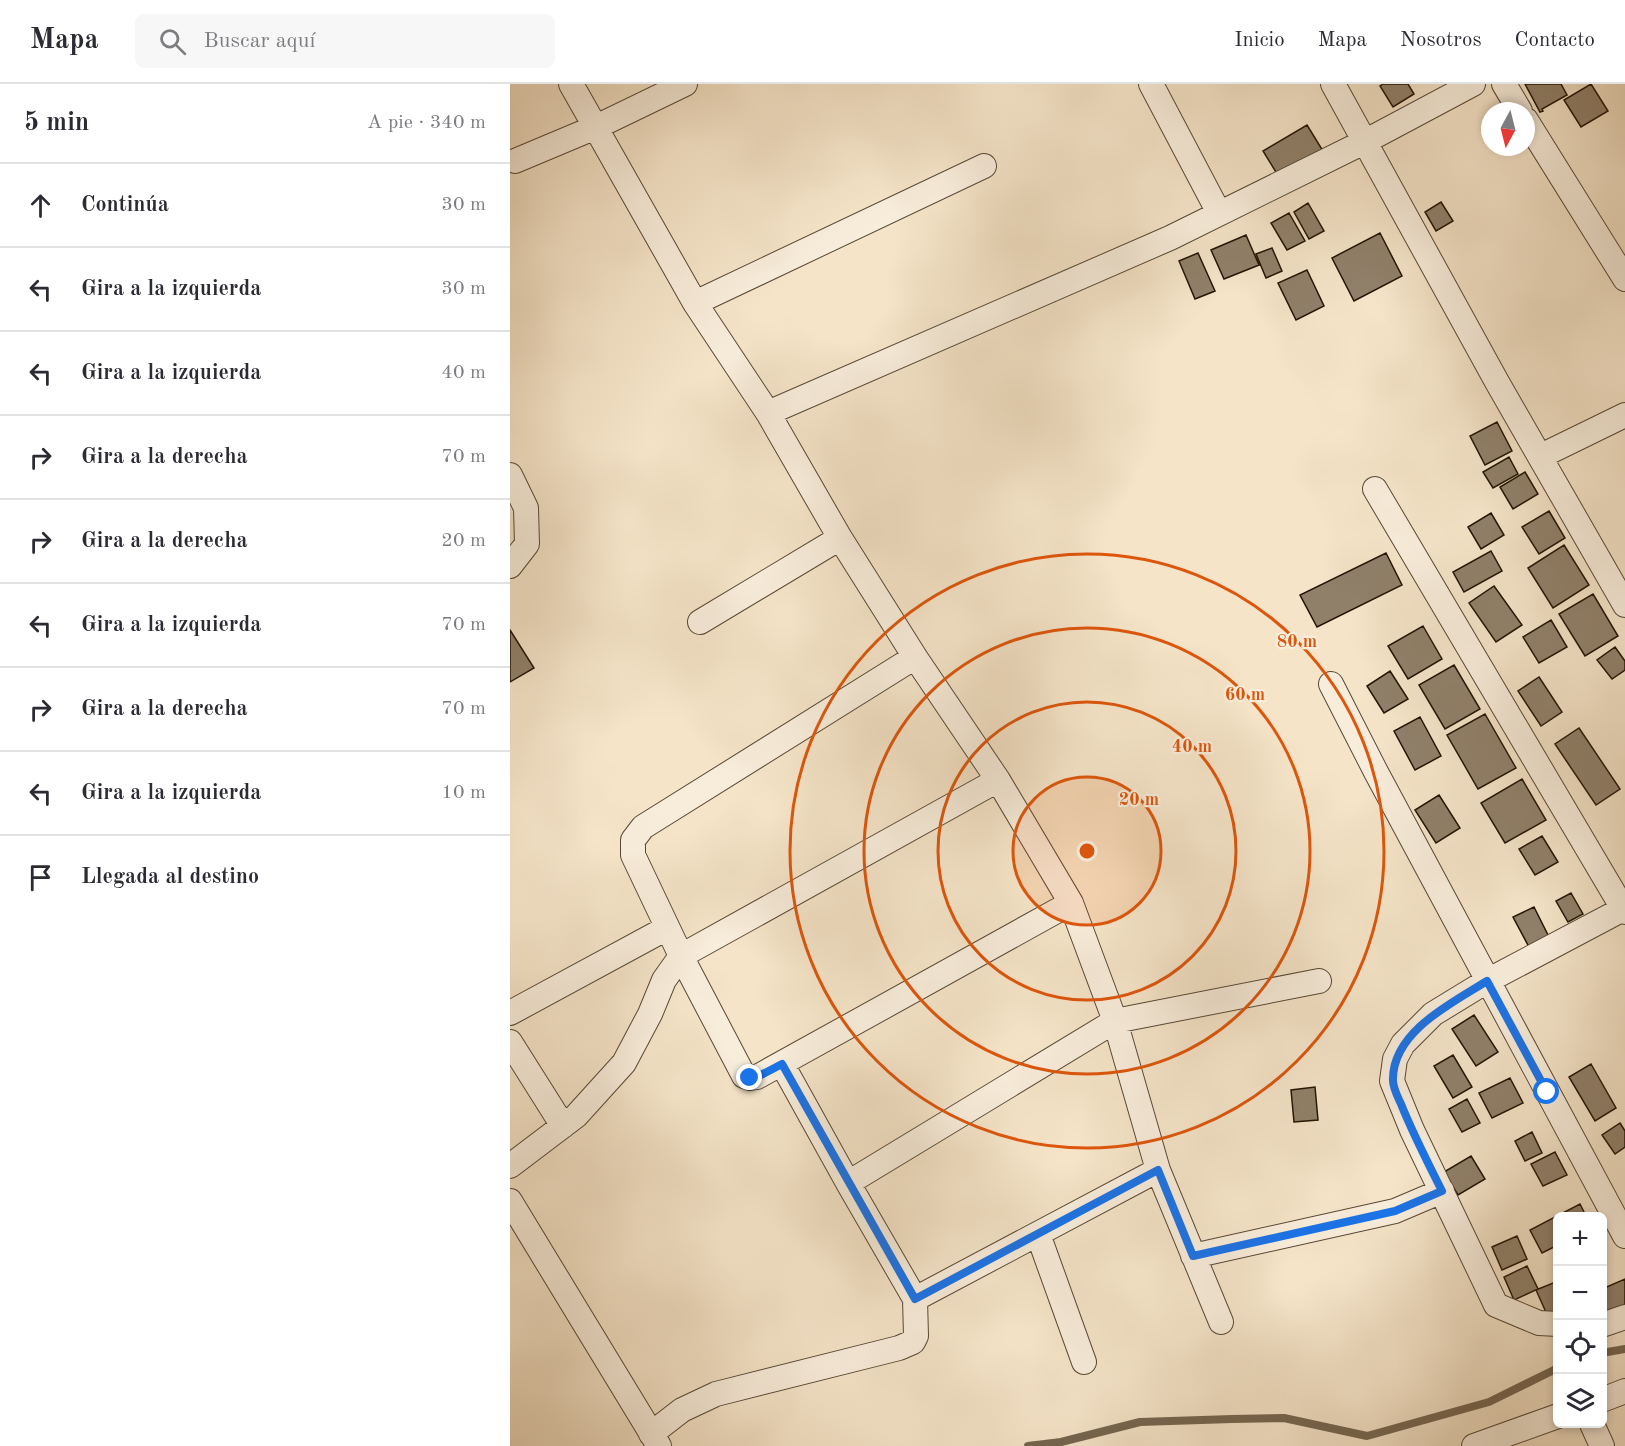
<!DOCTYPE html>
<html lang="es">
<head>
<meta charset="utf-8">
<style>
  :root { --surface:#fff; --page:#f7f7f7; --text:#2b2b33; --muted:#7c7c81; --line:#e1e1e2 }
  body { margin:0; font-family:"Old Standard TT",serif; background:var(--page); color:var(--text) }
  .controls { position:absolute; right:18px; bottom:18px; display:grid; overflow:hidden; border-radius:9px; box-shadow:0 3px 9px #0003 }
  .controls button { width:54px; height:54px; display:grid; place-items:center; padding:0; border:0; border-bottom:2px solid var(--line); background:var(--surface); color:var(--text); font:30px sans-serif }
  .compass { position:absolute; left:971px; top:18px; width:54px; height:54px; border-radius:50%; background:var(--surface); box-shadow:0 3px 9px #0003; rotate:187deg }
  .stop { position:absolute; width:18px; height:18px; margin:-14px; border:4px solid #1a73e8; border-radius:50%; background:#fff }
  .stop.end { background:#1a73e8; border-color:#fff; box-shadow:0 2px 6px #0008 }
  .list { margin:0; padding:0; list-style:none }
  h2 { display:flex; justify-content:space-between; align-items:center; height:78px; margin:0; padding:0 24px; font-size:26px }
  h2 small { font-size:20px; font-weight:400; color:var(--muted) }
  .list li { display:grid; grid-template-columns:39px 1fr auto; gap:18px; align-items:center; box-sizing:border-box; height:84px; padding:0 24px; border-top:2px solid var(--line) }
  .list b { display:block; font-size:22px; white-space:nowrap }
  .list em { font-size:20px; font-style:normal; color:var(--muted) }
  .icon { flex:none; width:33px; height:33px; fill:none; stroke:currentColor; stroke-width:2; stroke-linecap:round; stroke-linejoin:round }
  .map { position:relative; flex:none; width:1115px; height:1362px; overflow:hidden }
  header { display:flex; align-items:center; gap:36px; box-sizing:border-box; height:84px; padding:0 30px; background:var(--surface); border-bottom:2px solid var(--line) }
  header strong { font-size:28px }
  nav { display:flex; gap:33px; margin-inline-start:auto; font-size:21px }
  .search { width:420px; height:54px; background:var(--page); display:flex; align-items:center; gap:15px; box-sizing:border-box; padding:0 21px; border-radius:9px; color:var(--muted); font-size:22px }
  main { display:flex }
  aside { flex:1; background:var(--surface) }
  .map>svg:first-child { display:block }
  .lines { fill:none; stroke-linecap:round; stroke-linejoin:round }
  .stream { stroke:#756651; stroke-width:8 }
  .building { fill:#90806a; stroke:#221404; stroke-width:1.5 }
  .minor-casing { stroke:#574835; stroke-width:26 }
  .minor { stroke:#f8eddb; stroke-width:24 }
  .route { stroke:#1a73e8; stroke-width:8 }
  .ring { fill:none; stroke:#de560c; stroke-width:3 }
  .centre { fill:#de560c; stroke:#f8eddb; stroke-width:3 }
  .ring-label { font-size:18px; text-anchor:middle; font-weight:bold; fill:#de560c; stroke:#f8eddb; stroke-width:4.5; stroke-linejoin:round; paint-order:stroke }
</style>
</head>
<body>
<header>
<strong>Mapa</strong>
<div class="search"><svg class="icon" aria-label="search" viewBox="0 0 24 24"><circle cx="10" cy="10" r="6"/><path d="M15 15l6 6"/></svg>Buscar aquí</div>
<nav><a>Inicio</a><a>Mapa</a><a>Nosotros</a><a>Contacto</a></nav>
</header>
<main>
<aside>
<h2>5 min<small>A pie · 340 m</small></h2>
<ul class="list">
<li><svg class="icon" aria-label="ahead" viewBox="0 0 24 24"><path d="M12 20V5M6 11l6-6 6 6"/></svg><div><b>Continúa</b></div><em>30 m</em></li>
<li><svg class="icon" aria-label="left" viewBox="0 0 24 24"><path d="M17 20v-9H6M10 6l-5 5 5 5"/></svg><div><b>Gira a la izquierda</b></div><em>30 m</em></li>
<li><svg class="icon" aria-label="left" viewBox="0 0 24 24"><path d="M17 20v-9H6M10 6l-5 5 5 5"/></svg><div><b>Gira a la izquierda</b></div><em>40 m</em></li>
<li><svg class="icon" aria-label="right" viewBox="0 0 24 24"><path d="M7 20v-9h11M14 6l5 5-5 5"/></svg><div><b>Gira a la derecha</b></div><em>70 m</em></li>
<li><svg class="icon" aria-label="right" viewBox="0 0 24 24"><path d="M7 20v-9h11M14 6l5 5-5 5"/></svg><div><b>Gira a la derecha</b></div><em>20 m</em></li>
<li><svg class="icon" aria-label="left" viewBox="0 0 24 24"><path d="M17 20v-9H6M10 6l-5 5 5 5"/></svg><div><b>Gira a la izquierda</b></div><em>70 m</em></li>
<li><svg class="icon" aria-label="right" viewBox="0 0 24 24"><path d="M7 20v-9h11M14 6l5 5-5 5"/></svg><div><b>Gira a la derecha</b></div><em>70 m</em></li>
<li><svg class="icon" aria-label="left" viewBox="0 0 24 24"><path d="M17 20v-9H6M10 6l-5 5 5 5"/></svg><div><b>Gira a la izquierda</b></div><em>10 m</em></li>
<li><svg class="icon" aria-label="arrive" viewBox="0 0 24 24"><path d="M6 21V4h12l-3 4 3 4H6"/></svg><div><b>Llegada al destino</b></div></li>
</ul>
</aside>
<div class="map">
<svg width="1115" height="1362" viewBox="0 0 1115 1362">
  <rect width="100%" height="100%" fill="#f5e4c8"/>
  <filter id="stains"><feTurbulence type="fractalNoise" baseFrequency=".00333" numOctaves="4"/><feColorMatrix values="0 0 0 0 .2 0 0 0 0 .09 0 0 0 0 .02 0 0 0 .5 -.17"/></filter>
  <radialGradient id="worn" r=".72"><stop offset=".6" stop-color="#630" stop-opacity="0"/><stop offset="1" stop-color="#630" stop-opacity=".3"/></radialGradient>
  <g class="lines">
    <!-- stream -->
    <path class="stream" d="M 1092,1269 L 1115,1265
      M 518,1362 L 551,1358 L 630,1338 L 722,1335 L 774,1334 L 857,1352 L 979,1318 L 1048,1284"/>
  </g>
  <!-- building -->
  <path class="building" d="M 873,0 L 898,0 L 904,10 L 883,23 L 870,2 Z
    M 1015,0 L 1051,0 L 1057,11 L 1032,25 L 1033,27 L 1030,28 Z
    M 1081,0 L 1098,27 L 1071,43 L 1054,16 Z
    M 797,41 L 813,67 L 769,93 L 753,67 Z
    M 931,118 L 943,137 L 926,147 L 915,128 Z
    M 798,119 L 814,147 L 799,155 L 784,128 Z
    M 779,129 L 795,157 L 777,166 L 761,139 Z
    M 870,149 L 892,192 L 844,217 L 822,174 Z
    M 736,151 L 749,181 L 714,195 L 701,166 Z
    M 762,164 L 772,187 L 756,194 L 746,170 Z
    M 688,169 L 705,207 L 685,215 L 669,177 Z
    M 797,186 L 814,222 L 786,236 L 768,199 Z
    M 987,338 L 1002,367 L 975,381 L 960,352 Z
    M 999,373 L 1008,390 L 983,404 L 973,388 Z
    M 1015,388 L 1028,410 L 1003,425 L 990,403 Z
    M 1039,427 L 1055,454 L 1029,470 L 1012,443 Z
    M 981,429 L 994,451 L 971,465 L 958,443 Z
    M 1054,461 L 1079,501 L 1043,524 L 1018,484 Z
    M 981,467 L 992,487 L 954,508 L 943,488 Z
    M 876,469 L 892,501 L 807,543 L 790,511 Z
    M 984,502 L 1012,541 L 986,558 L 959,519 Z
    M 1083,510 L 1108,552 L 1075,572 L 1049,530 Z
    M 1041,536 L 1057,563 L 1029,579 L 1013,553 Z
    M 913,542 L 932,575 L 898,595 L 878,562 Z
    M 0,546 L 24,584 L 0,598 Z
    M 1105,563 L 1115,577 L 1115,586 L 1102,595 L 1087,576 Z
    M 944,581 L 970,625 L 935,645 L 909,601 Z
    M 880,587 L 898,615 L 874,629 L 857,602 Z
    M 1029,593 L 1052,628 L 1031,642 L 1008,607 Z
    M 975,630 L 1006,684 L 968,705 L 937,651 Z
    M 910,633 L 931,672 L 905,686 L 884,647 Z
    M 1069,644 L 1110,705 L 1086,721 L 1045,660 Z
    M 1012,695 L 1036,736 L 995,759 L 971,719 Z
    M 929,711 L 950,744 L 926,759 L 905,726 Z
    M 1032,752 L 1048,778 L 1025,791 L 1009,765 Z
    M 1061,809 L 1073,830 L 1058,838 L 1046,817 Z
    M 1024,823 L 1039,853 L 1019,863 L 1003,833 Z
    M 964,931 L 988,968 L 966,982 L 942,945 Z
    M 943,971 L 962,1003 L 943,1014 L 924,982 Z
    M 1081,980 L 1106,1024 L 1085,1037 L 1059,993 Z
    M 1000,994 L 1013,1019 L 982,1034 L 969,1009 Z
    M 805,1003 L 808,1036 L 784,1038 L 781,1006 Z
    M 957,1015 L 970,1039 L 952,1048 L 939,1025 Z
    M 1110,1039 L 1115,1047 L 1115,1063 L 1105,1070 L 1092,1051 Z
    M 1022,1048 L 1032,1069 L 1015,1077 L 1005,1057 Z
    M 1045,1068 L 1057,1091 L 1033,1102 L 1021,1080 Z
    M 961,1072 L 975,1095 L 948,1111 L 934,1088 Z
    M 1070,1120 L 1076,1132 L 1048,1132 L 1048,1161 L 1032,1169 L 1020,1146 Z
    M 1007,1152 L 1017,1175 L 992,1186 L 982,1163 Z
    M 1017,1182 L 1028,1205 L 1004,1216 L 994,1193 Z
    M 1115,1195 L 1115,1222 L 1098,1229 L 1092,1216 L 1092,1205 Z
    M 1048,1197 L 1048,1231 L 1039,1235 L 1026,1206 Z"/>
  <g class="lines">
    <defs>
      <path id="minor" d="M 61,0 L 185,219 L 258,329 L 330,454 L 405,573 L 488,696 L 561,819 L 605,937 L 648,1086 L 711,1238
        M 641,0 L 709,129
        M 823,0 L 987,298 L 1115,521
        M 994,0 L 1010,27
        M 1016,36 L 1115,195
        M 5,77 L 86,43 L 175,0
        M 185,219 L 474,82
        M 258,329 L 660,154 L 856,57 L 963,0
        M 1031,372 L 1115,331
        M 0,391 L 16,424 L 17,460 L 0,482
        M 865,405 L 1115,828
        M 190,538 L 330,454
        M 405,573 L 133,743 L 123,756 L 123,771 L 171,872 L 234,992 L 240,994 L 247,993 L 561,819
        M 821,600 L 866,688 L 1115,1152
        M 0,929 L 157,844
        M 0,958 L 53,1042
        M 272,980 L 338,1099
        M 0,1082 L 66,1032 L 114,979 L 140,930 L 154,896 L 171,872 L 488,696
        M 0,1117 L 149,1362
        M 528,1150 L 574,1278
        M 683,1172 L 885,1127 L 932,1107
        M 405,1215 L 338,1099 L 605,937 L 809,897
        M 1048,1240 L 1029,1239 L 986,1221 L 902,1046 L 882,997 L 885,975 L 893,960 L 923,930 L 977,897 L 1115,824
        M 1092,1241 L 1115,1233
        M 1092,1316 L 1115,1307
        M 1082,1340 L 1092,1362
        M 141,1350 L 172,1326 L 206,1310 L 389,1264 L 403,1258 L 406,1252 L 405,1215 L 648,1086
        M 964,1362 L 1048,1332"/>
    </defs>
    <!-- minor casing -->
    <use href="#minor" class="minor-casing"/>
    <!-- minor -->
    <use href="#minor" class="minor"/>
  </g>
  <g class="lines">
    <!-- route -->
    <path class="route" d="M 240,994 L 247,993 L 272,980 L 405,1215 L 648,1086 L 683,1172 L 885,1127 L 932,1107 C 918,1079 903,1050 891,1020 C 888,1013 882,1003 883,994 C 884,947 942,919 977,897 L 1037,1008"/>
  </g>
  <!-- distance rings -->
  <circle cx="577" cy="767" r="74" fill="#de560c" fill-opacity=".12"/>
  <g class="ring">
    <circle cx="577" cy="767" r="74"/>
    <circle cx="577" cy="767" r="149"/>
    <circle cx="577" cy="767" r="223"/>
    <circle cx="577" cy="767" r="297"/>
  </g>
  <circle cx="577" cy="767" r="9" class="centre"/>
  <g class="ring-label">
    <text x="787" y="563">80 m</text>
    <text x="735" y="616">60 m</text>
    <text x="682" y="668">40 m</text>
    <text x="629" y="721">20 m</text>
  </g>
  <rect width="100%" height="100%" filter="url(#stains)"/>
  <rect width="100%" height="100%" fill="url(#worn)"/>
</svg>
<div class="controls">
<button>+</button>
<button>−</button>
<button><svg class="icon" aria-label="locate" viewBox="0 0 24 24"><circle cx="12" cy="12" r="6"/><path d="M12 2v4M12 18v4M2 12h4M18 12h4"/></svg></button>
<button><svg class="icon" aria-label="layers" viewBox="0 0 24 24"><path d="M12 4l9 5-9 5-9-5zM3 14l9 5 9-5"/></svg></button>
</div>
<svg class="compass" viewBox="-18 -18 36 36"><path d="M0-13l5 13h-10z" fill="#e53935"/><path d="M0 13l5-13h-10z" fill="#7c7c81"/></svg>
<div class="stop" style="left:1037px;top:1008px"></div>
<div class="stop end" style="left:240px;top:994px"></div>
</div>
</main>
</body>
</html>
